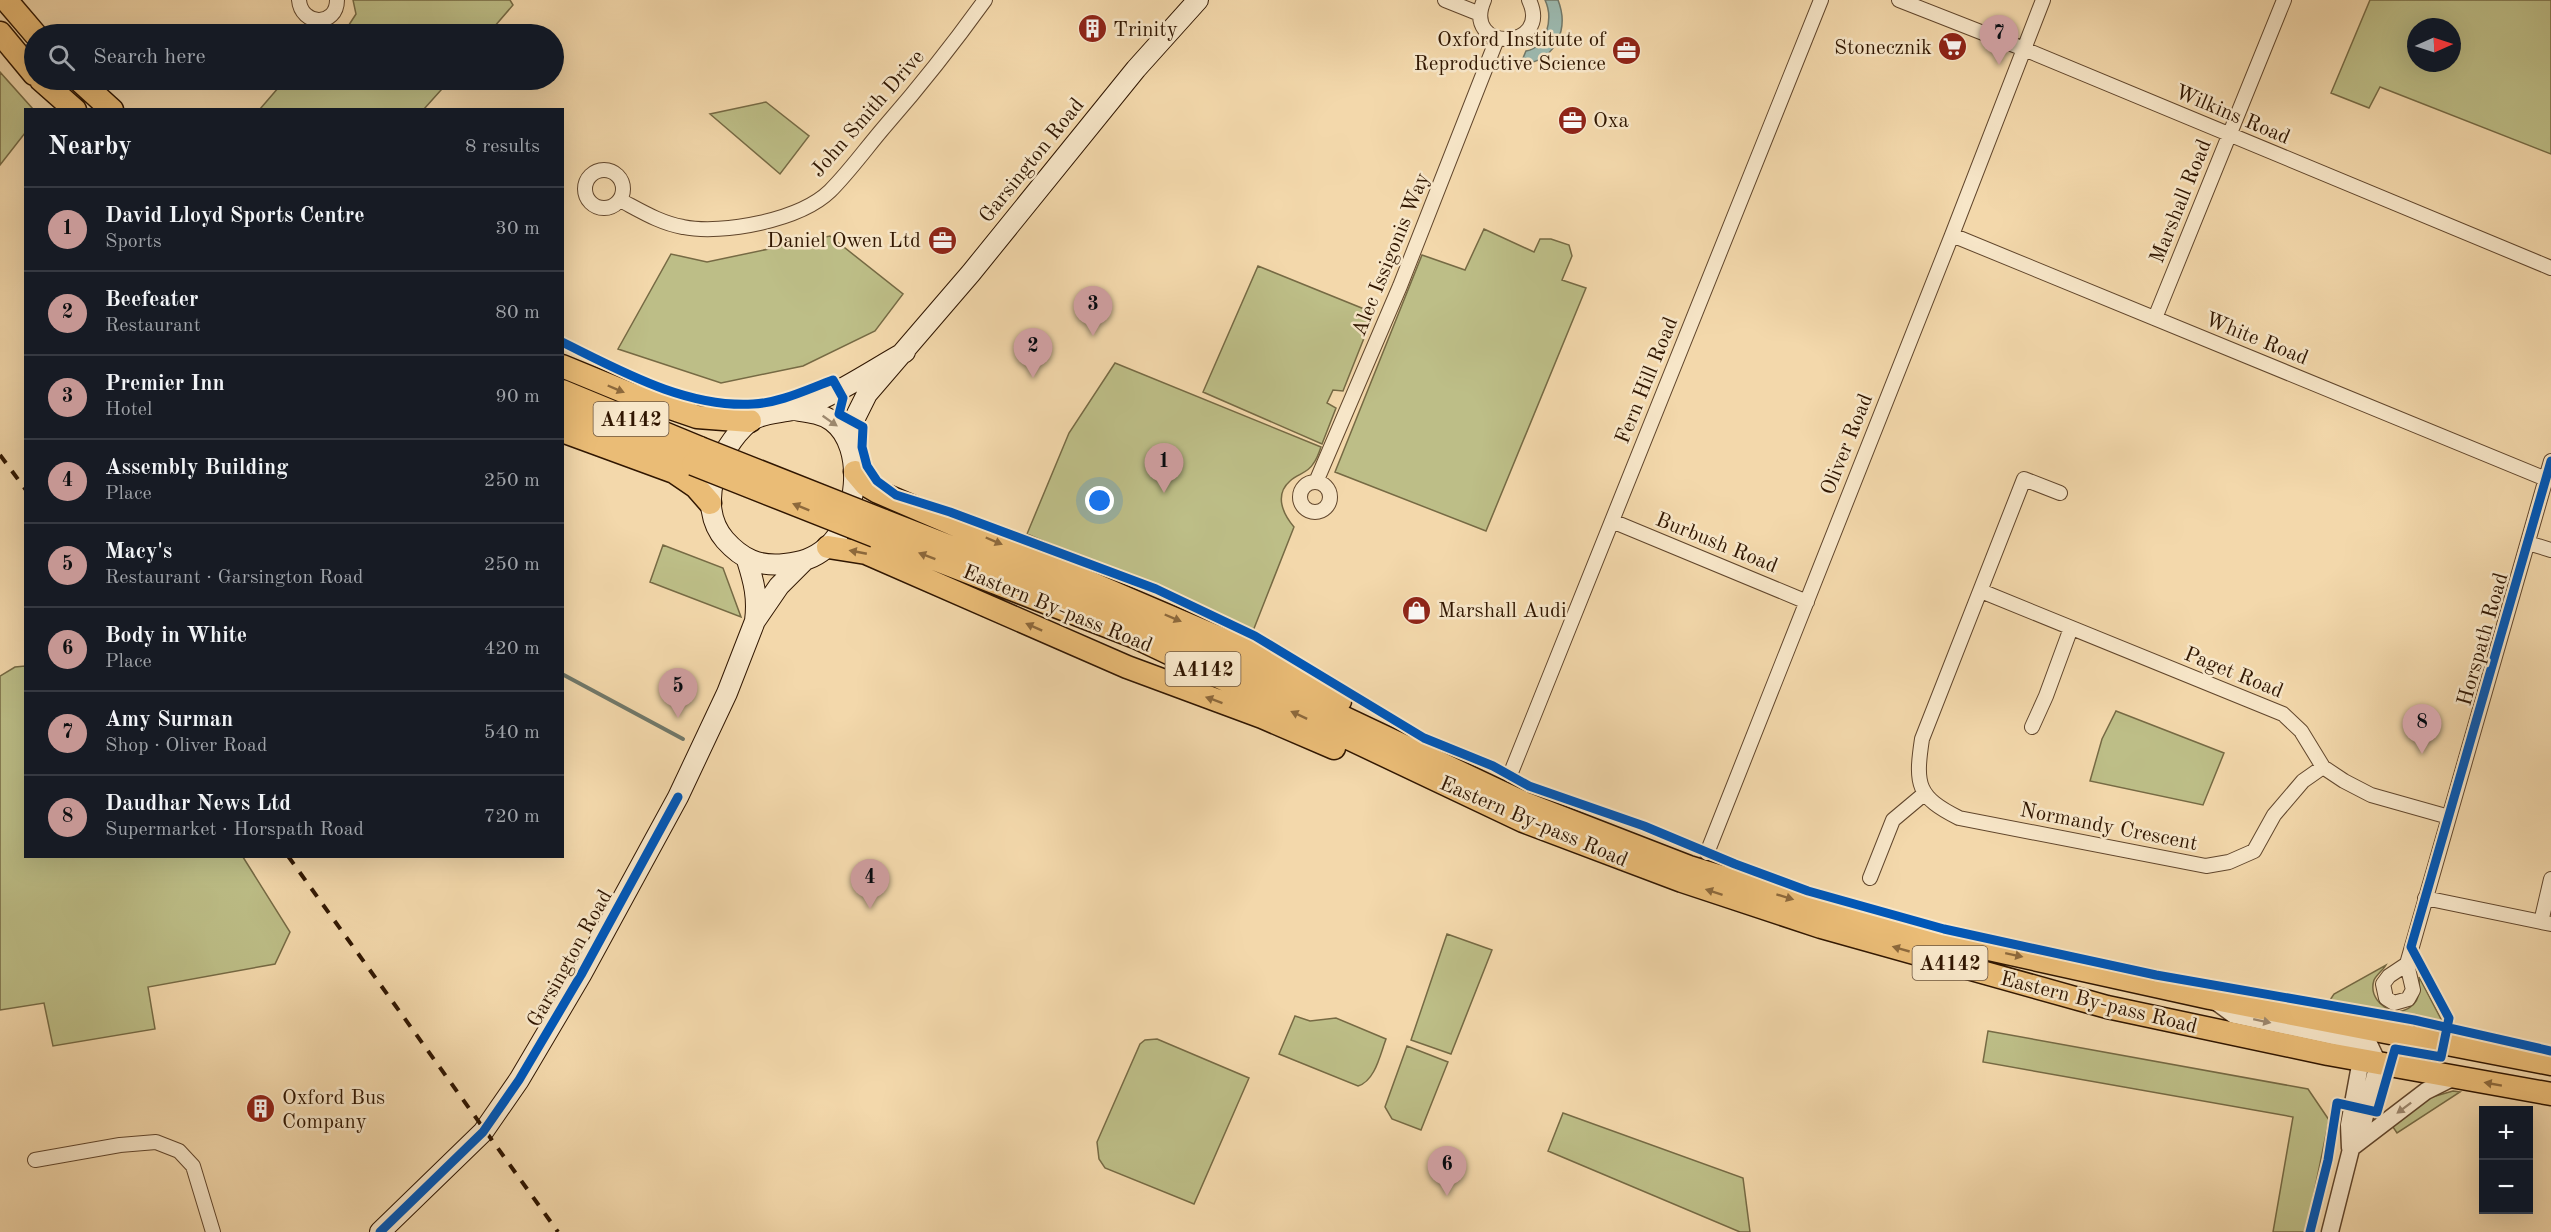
<!DOCTYPE html>
<html lang="en">
<head>
<meta charset="utf-8">
<style>
  :root { --surface:#171b24; --page:#20242c; --text:#f1f3f6; --muted:#9ea1a6; --line:#363941; --accent:#c59692 }
  body { margin:0; font-family:"Old Standard TT",serif; background:var(--page); color:var(--text) }
  .controls { position:absolute; right:18px; bottom:18px; display:grid; overflow:hidden; border-radius:0px; box-shadow:0 6px 24px #0002 }
  .controls button { width:54px; height:54px; display:grid; place-items:center; padding:0; border:0; border-bottom:2px solid var(--line); background:var(--surface); color:var(--text); font:30px sans-serif }
  .compass { position:absolute; left:2407px; top:18px; width:54px; height:54px; border-radius:50%; background:var(--surface); box-shadow:0 6px 24px #0002; rotate:87deg }
  .you { position:absolute; left:1100px; top:501px; width:21px; height:21px; margin:-15px; border:4px solid #fff; border-radius:50%; background:#1a73e8; box-shadow:0 0 0 9px #1a73e833 }
  .badge { display:grid; place-items:center; width:39px; height:39px; border-radius:50%; background:var(--accent); color:#111; font-size:20px; font-weight:700 }
  .pin { position:absolute; translate:-50% -50px; filter:drop-shadow(0 2px 3px #0008) }
  .pin::after { content:''; position:absolute; top:32px; width:21px; height:18px; background:inherit; clip-path:polygon(0 0,100% 0,50% 100%) }
  .list { margin:0; padding:0; list-style:none }
  h2 { display:flex; justify-content:space-between; align-items:center; height:78px; margin:0; padding:0 24px; font-size:26px }
  h2 small { font-size:20px; font-weight:400; color:var(--muted) }
  .list li { display:grid; grid-template-columns:39px 1fr auto; gap:18px; align-items:center; box-sizing:border-box; height:84px; padding:0 24px; border-top:2px solid var(--line) }
  .list b { display:block; font-size:22px; white-space:nowrap }
  .list p { margin:0; font-size:20px; white-space:nowrap; color:var(--muted) }
  .list em { font-size:20px; font-style:normal; color:var(--muted) }
  .icon { flex:none; width:33px; height:33px; fill:none; stroke:currentColor; stroke-width:2; stroke-linecap:round; stroke-linejoin:round }
  .map { position:relative; flex:none; width:2551px; height:1232px; overflow:hidden }
  .search { position:absolute; background:var(--surface); box-shadow:0 6px 24px #0002; left:24px; top:24px; width:540px; height:66px; display:flex; align-items:center; gap:15px; box-sizing:border-box; padding:0 21px; border-radius:33px; color:var(--muted); font-size:22px }
  .panel { position:absolute; background:var(--surface); box-shadow:0 6px 24px #0002; left:24px; top:108px; width:540px; height:750px; border-radius:0px }
  .map>svg:first-child { display:block }
  .green { fill:#bdbe87; stroke:#766a44; stroke-width:1.5; fill-rule:evenodd }
  .water { fill:#9cb9af; stroke:#717869; stroke-width:1.5 }
  .lines { fill:none; stroke-linecap:round; stroke-linejoin:round }
  .stream { stroke:#717869; stroke-width:4 }
  .minor-casing { stroke:#61462c; stroke-width:16 }
  .tertiary-casing { stroke:#61462c; stroke-width:19 }
  .secondary-casing { stroke:#301601; stroke-width:22 }
  .trunk-casing { stroke:#301601; stroke-width:25 }
  .minor { stroke:#f7e6c8; stroke-width:14 }
  .tertiary { stroke:#f7e6c8; stroke-width:16 }
  .secondary { stroke:#f7e6c8; stroke-width:20 }
  .trunk { stroke:#eabc76; stroke-width:22 }
  .rail { stroke:#301601; stroke-width:4; stroke-dasharray:10 10; stroke-linecap:butt }
  .trunk-bridge-casing { stroke:#301601; stroke-width:25; stroke-linecap:butt }
  .trunk-bridge { stroke:#eabc76; stroke-width:22 }
  .cycleway-casing { stroke:#f7e6c8; stroke-width:13 }
  .cycleway { stroke:#0057b8; stroke-width:9 }
  .oneway { fill:#8d693c }
  .oneway2 { fill:#9d886e }
  .labels { text-anchor:middle; stroke-width:5; stroke-linejoin:round; paint-order:stroke }
  .shield { fill:#f7e6c8; stroke:#6c543d; stroke-width:1.5 }
  .shield-label { font-size:20px; font-weight:bold; fill:#301601 }
  .poi-label { font-size:21px; fill:#301601; stroke:#f7e6c8; text-anchor:start }
  .street-label { font-size:21px; fill:#301601; stroke:#f7e6c8 }
</style>
</head>
<body>
<div class="map">
<svg width="2551" height="1232" viewBox="0 0 2551 1232">
  <rect width="100%" height="100%" fill="#f3d8ab"/>
  <filter id="stains"><feTurbulence type="fractalNoise" baseFrequency=".00333" numOctaves="4"/><feColorMatrix values="0 0 0 0 .2 0 0 0 0 .09 0 0 0 0 .02 0 0 0 .5 -.17"/></filter>
  <radialGradient id="worn" r=".72"><stop offset=".6" stop-color="#630" stop-opacity="0"/><stop offset="1" stop-color="#630" stop-opacity=".3"/></radialGradient>
  <!-- green -->
  <path class="green" d="M 353,0 L 510,0 L 513,5 L 488,34 L 343,34 L 356,14 Z
    M 2370,0 L 2551,0 L 2551,154 L 2380,87 L 2369,108 L 2331,93 ZM 2416,27 L 2452,27 L 2452,63 L 2416,63 Z
    M 0,72 L 33,109 L 26,110 L 25,133 L 0,165 Z
    M 285,80 L 450,80 L 424,109 L 260,109 Z
    M 766,102 L 809,136 L 780,174 L 710,114 Z
    M 1484,229 L 1534,252 L 1540,239 L 1551,239 L 1569,245 L 1572,256 L 1562,280 L 1586,288 L 1486,531 L 1335,472 L 1422,255 L 1465,270 Z
    M 830,236 L 903,294 L 875,331 L 803,366 L 721,383 L 618,349 L 671,254 L 707,262 Z
    M 1258,266 L 1374,313 L 1343,391 L 1333,390 L 1327,403 L 1336,408 L 1322,444 L 1203,392 Z
    M 1115,363 L 1321,447 C 1319,453 1317,459 1313,464 C 1308,473 1297,474 1290,481 C 1274,495 1283,514 1294,527 L 1253,631 L 1027,534 L 1069,433 Z
    M 663,545 L 723,568 L 741,617 L 650,582 Z
    M 25,666 L 26,856 L 243,857 L 290,932 L 275,964 L 148,987 L 155,1029 L 53,1046 L 44,1003 L 0,1010 L 0,676 L 15,667 Z
    M 2116,711 L 2224,753 L 2203,805 L 2090,781 L 2102,739 Z
    M 1447,934 L 1492,950 L 1451,1054 L 1411,1040 Z
    M 2386,965 C 2384,969 2377,974 2374,980 C 2369,996 2381,1007 2394,1012 L 2330,1000 L 2334,994 Z
    M 2419,977 L 2442,1021 L 2395,1013 C 2419,1008 2420,997 2419,977 Z
    M 1295,1016 L 1310,1021 L 1336,1018 L 1386,1039 C 1380,1055 1375,1081 1358,1086 L 1279,1054 Z
    M 1988,1031 L 2308,1089 L 2329,1120 L 2306,1232 L 2273,1232 L 2293,1117 L 1983,1062 Z
    M 1157,1039 L 1249,1078 L 1194,1204 L 1105,1168 L 1099,1159 L 1097,1142 L 1140,1044 L 1145,1040 Z
    M 1407,1046 L 1448,1062 L 1421,1130 L 1392,1119 L 1385,1107 Z
    M 2453,1091 L 2460,1092 L 2397,1133 L 2391,1124 L 2425,1099 Z
    M 1563,1113 L 1743,1178 L 1750,1232 L 1740,1232 L 1548,1151 Z"/>
  <!-- water -->
  <path class="water" d="M 1545,0 L 1558,0 C 1569,28 1557,58 1526,64 L 1523,58 L 1526,51 C 1548,47 1553,17 1545,0 Z"/>
  <g class="lines">
    <!-- stream -->
    <path class="stream" d="M 562,674 L 683,739"/>
    <defs>
      <path id="minor" d="M 299,0 C 301,26 337,27 337,0
        M 1445,0 L 1480,14
        M 1484,0 C 1461,53 1553,51 1529,0
        M 1899,0 L 2024,49 L 2551,268
        M585 189a19 19 0 1 1 38 0a19 19 0 1 1-38 0Z
        M 620,200 C 641,211 660,223 683,227 C 723,235 800,220 830,191 C 850,171 867,147 886,125 C 921,85 954,43 985,0
        M 1952,235 L 2546,479
        M 2155,318 L 2284,0
        M 1316,482 L 1400,286 L 1497,39
        M1300 497a15 15 0 1 1 30 0a15 15 0 1 1-30 0Z
        M 2060,493 L 2024,479 L 1922,739 C 1915,785 1917,797 1959,818 L 2206,866 L 2229,862 L 2254,851 L 2274,815 L 2303,781 L 2323,767
        M 1612,521 L 1807,602
        M 2528,543 L 2551,550
        M 1981,591 L 2283,714 L 2301,731 L 2323,767 L 2344,781 L 2371,795 L 2449,817
        M 2032,727 L 2046,696 L 2071,628
        M 1510,775 L 1821,0
        M 1707,853 L 1952,235 L 2043,0
        M 1870,878 L 1893,820 L 1924,794
        M 2425,898 L 2551,924
        M 2541,922 L 2551,879
        M 2407,964 L 2389,976 L 2383,984 L 2386,998 L 2394,1003 L 2408,999 L 2413,990 L 2407,964 L 2551,461
        M 35,1160 L 120,1145 L 156,1142 L 179,1151 L 193,1166 L 213,1232"/>
      <path id="tertiary" d="M 2215,1001 L 2234,1015 L 2369,1044 L 2378,1063 L 2362,1128 L 2351,1149 L 2330,1232
        M 2354,1146 L 2426,1091 L 2454,1077
        M 2350,1148 L 2349,1125 L 2361,1060 L 2366,1051"/>
      <path id="secondary" d="M 794,410 C 807,412 821,413 832,421 C 867,447 857,523 826,548 C 813,559 801,562 785,564 C 759,567 742,559 725,540 C 695,505 718,449 749,422 C 760,413 779,413 792,410 C 826,402 874,369 905,352
        M 851,449 L 853,422 L 867,394 L 971,273 L 1136,69 L 1198,0
        M 747,560 C 754,582 758,598 755,621
        M 380,1232 L 483,1132 L 519,1080 L 581,975 L 678,797 L 727,693 L 755,621 L 779,586 L 803,562"/>
      <path id="trunk" d="M 6,0 L 35,34
        M 0,33 L 34,74
        M 41,80 L 75,110
        M 79,80 L 112,110
        M 562,366 L 630,394 L 697,417 L 750,421
        M 562,391 L 700,448
        M 562,411 L 678,458
        M 562,431 L 674,472 L 696,487 L 710,503
        M 855,472 L 866,485 L 878,492 L 1243,648 L 1340,701
        M 882,520 L 1142,622 L 1524,803 L 1689,867 L 1871,923 L 2210,998 L 2551,1064
        M 875,536 L 1135,637 L 1523,821 L 1682,881 L 1821,927 L 2107,1007 L 2328,1054 L 2551,1094
        M 828,547 L 866,553 L 1127,667 L 1262,717 L 1334,748"/>
    </defs>
    <!-- minor casing -->
    <use href="#minor" class="minor-casing"/>
    <!-- tertiary casing -->
    <use href="#tertiary" class="tertiary-casing"/>
    <!-- secondary casing -->
    <use href="#secondary" class="secondary-casing"/>
    <!-- trunk casing -->
    <use href="#trunk" class="trunk-casing"/>
    <!-- minor -->
    <use href="#minor" class="minor"/>
    <!-- tertiary -->
    <use href="#tertiary" class="tertiary"/>
    <!-- secondary -->
    <use href="#secondary" class="secondary"/>
    <!-- trunk -->
    <use href="#trunk" class="trunk"/>
    <!-- rail -->
    <path class="rail" d="M 0,455 L 26,490
      M 288,856 L 558,1232"/>
    <defs>
      <path id="trunk-bridge" d="M 700,448 L 882,520
        M 693,464 L 875,536"/>
    </defs>
    <!-- trunk-bridge casing -->
    <use href="#trunk-bridge" class="trunk-bridge-casing"/>
    <!-- trunk-bridge -->
    <use href="#trunk-bridge" class="trunk-bridge"/>
    <defs>
      <path id="cycleway" d="M 562,342 C 621,371 686,408 753,404 C 780,403 808,389 833,380 L 843,398 L 839,414 L 863,427 L 862,447 L 867,466 L 877,481 L 896,495 L 950,512 L 1156,589 L 1255,636 L 1424,738 L 1493,766 L 1529,786 L 1644,826 L 1735,864 L 1808,891 L 1944,929 L 2156,975 L 2414,1020 L 2551,1051
        M 380,1232 L 483,1132 L 519,1080 L 581,975 L 678,797
        M 2310,1232 L 2328,1160 L 2337,1103 L 2377,1112 L 2395,1049 L 2441,1057 L 2449,1018 L 2411,947 L 2551,461"/>
    </defs>
    <!-- cycleway casing -->
    <use href="#cycleway" class="cycleway-casing"/>
    <!-- cycleway -->
    <use href="#cycleway" class="cycleway"/>
  </g>
  <!-- one-way arrows -->
  <defs><path id="oneway-solid" d="M-6-.8H1V-3.2L6.5 0L1 3.2V.8H-6Z" transform="scale(1.5)"/></defs>
  <g class="oneway">
    <use href="#oneway-solid" transform="translate(616 389) rotate(23)"/>
    <use href="#oneway-solid" transform="translate(801 507) rotate(-158)"/>
    <use href="#oneway-solid" transform="translate(994 541) rotate(23)"/>
    <use href="#oneway-solid" transform="translate(858 552) rotate(-169)"/>
    <use href="#oneway-solid" transform="translate(927 556) rotate(-159)"/>
    <use href="#oneway-solid" transform="translate(1173 618) rotate(23)"/>
    <use href="#oneway-solid" transform="translate(1034 627) rotate(-156)"/>
    <use href="#oneway-solid" transform="translate(1214 700) rotate(-160)"/>
    <use href="#oneway-solid" transform="translate(1299 715) rotate(-155)"/>
    <use href="#oneway-solid" transform="translate(1714 892) rotate(-162)"/>
    <use href="#oneway-solid" transform="translate(1785 897) rotate(17)"/>
    <use href="#oneway-solid" transform="translate(1901 949) rotate(-164)"/>
    <use href="#oneway-solid" transform="translate(2014 955) rotate(12)"/>
    <use href="#oneway-solid" transform="translate(2493 1084) rotate(-170)"/>
  </g>
  <g class="oneway2">
    <use href="#oneway-solid" transform="translate(830 421) rotate(35)"/>
    <use href="#oneway-solid" transform="translate(2262 1021) rotate(12)"/>
    <use href="#oneway-solid" transform="translate(2404 1108) rotate(143)"/>
  </g>
  <!-- icons -->
  <defs>
    <symbol id="building-disc" viewBox="-11 -11 22 22"><circle r="9.5" fill="#8f2418" stroke="#f7e6c8"/><path d="M-4-6H4V6H1V3H-1V6H-4ZM-2.5-4.3h1.7v1.8h-1.7ZM.8-4.3h1.7v1.8H.8ZM-2.5-1h1.7V.8h-1.7ZM.8-1h1.7V.8H.8Z" fill="#fff"/></symbol>
    <symbol id="supermarket-disc" viewBox="-11 -11 22 22"><circle r="9.5" fill="#8f2418" stroke="#f7e6c8"/><path d="M-6-5.5h2.5l.6 2H6L4.5 2H-2.5L-4.4-4H-6ZM-1.5 3.2a1.3 1.3 0 1 0 .1 0ZM3 3.2a1.3 1.3 0 1 0 .1 0Z" fill="#fff"/></symbol>
    <symbol id="office-disc" viewBox="-11 -11 22 22"><circle r="9.5" fill="#8f2418" stroke="#f7e6c8"/><path d="M-6-3h4V-5.5h4V-3h4V5H-6ZM-1-4.5V-3h2v-1.5ZM-6 0V1H6V0Z" fill="#fff"/></symbol>
    <symbol id="shop-disc" viewBox="-11 -11 22 22"><circle r="9.5" fill="#8f2418" stroke="#f7e6c8"/><path d="M-5-2.5h2.3a2.7 3.5 0 0 1 5.4 0H5L5.5 6h-11ZM-1.5-2.5h3a1.5 2.3 0 0 0-3 0Z" fill="#fff"/></symbol>
  </defs>
  <g fill-rule="evenodd">
    <use href="#building-disc" x="1076" y="12" width="33" height="33"/>
    <use href="#supermarket-disc" x="1936" y="30" width="33" height="33"/>
    <use href="#office-disc" x="1610" y="34" width="33" height="33"/>
    <use href="#office-disc" x="1556" y="104" width="33" height="33"/>
    <use href="#office-disc" x="926" y="224" width="33" height="33"/>
    <use href="#shop-disc" x="1400" y="594" width="33" height="33"/>
    <use href="#building-disc" x="244" y="1092" width="33" height="33"/>
  </g>
  <g class="labels">
    <!-- shield labels -->
    <g class="shield">
      <rect x="593.5" y="402" width="75" height="34" rx="4.5"/>
      <rect x="1165.5" y="652" width="75" height="34" rx="4.5"/>
      <rect x="1912.5" y="946" width="75" height="34" rx="4.5"/>
    </g>
    <g class="shield-label">
      <text x="631" y="426">A4142</text>
      <text x="1203" y="676">A4142</text>
      <text x="1950" y="970">A4142</text>
    </g>
    <!-- poi labels -->
    <g class="poi-label">
      <text x="1113" y="36">Trinity</text>
      <text x="1606" y="46" text-anchor="end">Oxford Institute of<tspan x="1606" dy="24">Reproductive Science</tspan></text>
      <text x="1932" y="54" text-anchor="end">Stonecznik</text>
      <text x="1593" y="127">Oxa</text>
      <text x="921" y="247" text-anchor="end">Daniel Owen Ltd</text>
      <text x="1438" y="617">Marshall Audi</text>
      <text x="282" y="1104">Oxford Bus<tspan x="282" dy="24">Company</tspan></text>
    </g>
    <!-- street labels -->
    <g class="street-label">
      <text transform="translate(867 113) rotate(-49)" y="7">John Smith Drive</text>
      <text transform="translate(2233 114) rotate(23)" y="7">Wilkins Road</text>
      <text transform="translate(1031 160) rotate(-51)" y="7">Garsington Road</text>
      <text transform="translate(2180 201) rotate(-68)" y="7">Marshall Road</text>
      <text transform="translate(1390 254) rotate(-68)" y="7">Alec Issigonis Way</text>
      <text transform="translate(2257 338) rotate(22)" y="7">White Road</text>
      <text transform="translate(1646 380) rotate(-68)" y="7">Fern Hill Road</text>
      <text transform="translate(1846 444) rotate(-68)" y="7">Oliver Road</text>
      <text transform="translate(1717 542) rotate(22)" y="7">Burbush Road</text>
      <text transform="translate(1058 608) rotate(22)" y="7">Eastern By-pass Road</text>
      <text transform="translate(2482 639) rotate(-74)" y="7">Horspath Road</text>
      <text transform="translate(2234 672) rotate(22)" y="7">Paget Road</text>
      <text transform="translate(1534 821) rotate(23)" y="7">Eastern By-pass Road</text>
      <text transform="translate(2109 826) rotate(11)" y="7">Normandy Crescent</text>
      <text transform="translate(569 958) rotate(-61)" y="7">Garsington Road</text>
      <text transform="translate(2099 1002) rotate(14)" y="7">Eastern By-pass Road</text>
    </g>
  </g>
  <rect width="100%" height="100%" filter="url(#stains)"/>
  <rect width="100%" height="100%" fill="url(#worn)"/>
</svg>
<div class="controls">
<button>+</button>
<button>−</button>
</div>
<svg class="compass" viewBox="-18 -18 36 36"><path d="M0-13l5 13h-10z" fill="#e53935"/><path d="M0 13l5-13h-10z" fill="#9ea1a6"/></svg>
<div class="you"></div>
<div class="pin badge" style="left:1164px;top:493px">1</div>
<div class="pin badge" style="left:1033px;top:378px">2</div>
<div class="pin badge" style="left:1093px;top:336px">3</div>
<div class="pin badge" style="left:870px;top:909px">4</div>
<div class="pin badge" style="left:678px;top:718px">5</div>
<div class="pin badge" style="left:1447px;top:1196px">6</div>
<div class="pin badge" style="left:1999px;top:65px">7</div>
<div class="pin badge" style="left:2422px;top:754px">8</div>
<div class="search"><svg class="icon" aria-label="search" viewBox="0 0 24 24"><circle cx="10" cy="10" r="6"/><path d="M15 15l6 6"/></svg>Search here</div>
<section class="panel">
<h2>Nearby<small>8 results</small></h2>
<ul class="list">
<li><span class="badge">1</span><div><b>David Lloyd Sports Centre</b><p>Sports</p></div><em>30 m</em></li>
<li><span class="badge">2</span><div><b>Beefeater</b><p>Restaurant</p></div><em>80 m</em></li>
<li><span class="badge">3</span><div><b>Premier Inn</b><p>Hotel</p></div><em>90 m</em></li>
<li><span class="badge">4</span><div><b>Assembly Building</b><p>Place</p></div><em>250 m</em></li>
<li><span class="badge">5</span><div><b>Macy's</b><p>Restaurant · Garsington Road</p></div><em>250 m</em></li>
<li><span class="badge">6</span><div><b>Body in White</b><p>Place</p></div><em>420 m</em></li>
<li><span class="badge">7</span><div><b>Amy Surman</b><p>Shop · Oliver Road</p></div><em>540 m</em></li>
<li><span class="badge">8</span><div><b>Daudhar News Ltd</b><p>Supermarket · Horspath Road</p></div><em>720 m</em></li>
</ul>
</section>
</div>
</body>
</html>
